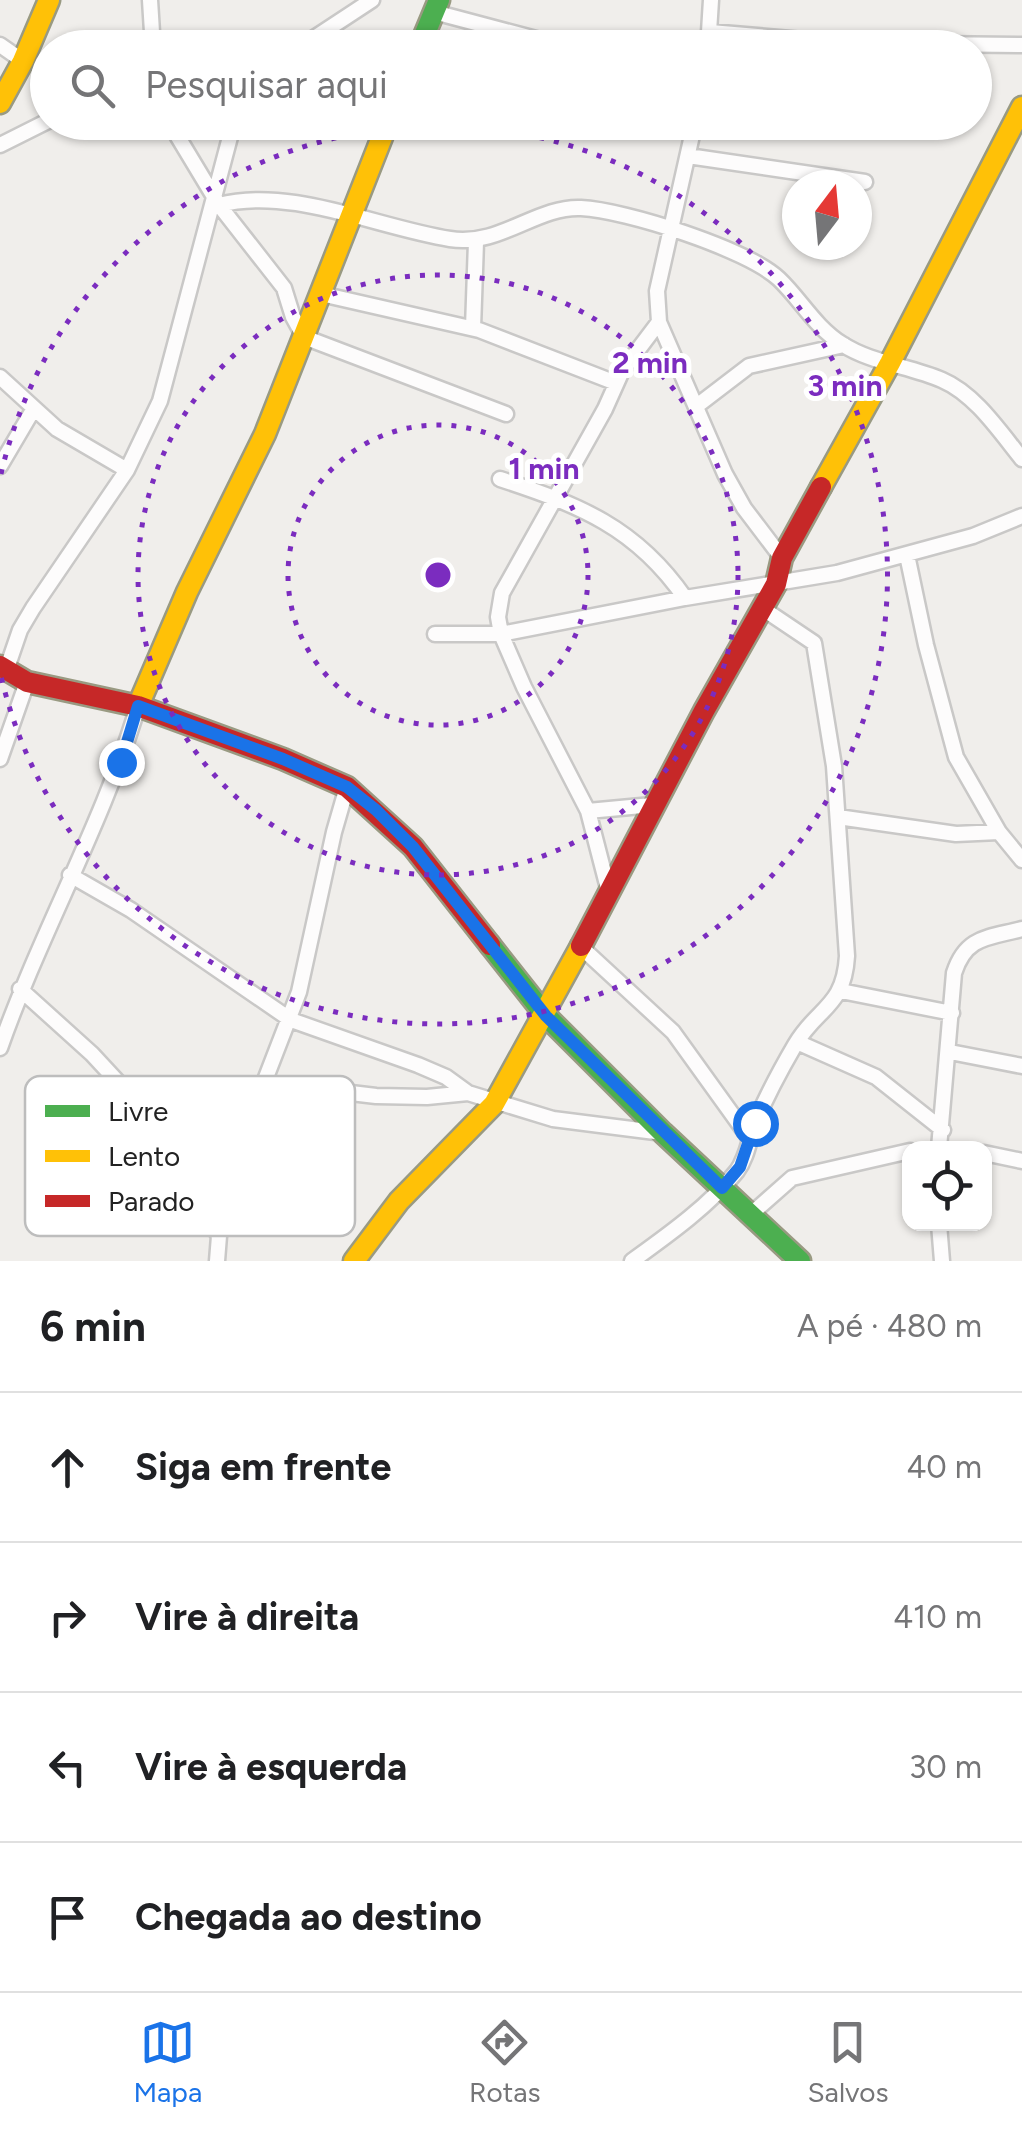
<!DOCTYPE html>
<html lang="pt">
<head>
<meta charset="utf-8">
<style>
  :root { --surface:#fff; --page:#f2f2f2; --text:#202124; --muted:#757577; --line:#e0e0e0; --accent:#1a73e8 }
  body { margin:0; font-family:Figtree,sans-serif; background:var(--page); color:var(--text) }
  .controls { position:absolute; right:30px; bottom:30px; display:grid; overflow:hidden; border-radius:20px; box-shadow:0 2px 8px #0004 }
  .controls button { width:90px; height:90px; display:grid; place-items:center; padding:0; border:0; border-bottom:2px solid var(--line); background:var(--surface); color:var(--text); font:50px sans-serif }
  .compass { position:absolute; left:782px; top:170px; width:90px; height:90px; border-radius:50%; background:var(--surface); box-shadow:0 2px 8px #0004; rotate:16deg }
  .stop { position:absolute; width:30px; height:30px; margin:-22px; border:8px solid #1a73e8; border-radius:50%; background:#fff }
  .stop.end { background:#1a73e8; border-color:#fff; box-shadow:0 2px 10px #0008 }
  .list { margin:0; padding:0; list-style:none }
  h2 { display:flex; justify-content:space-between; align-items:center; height:130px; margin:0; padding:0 40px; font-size:42px }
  h2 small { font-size:32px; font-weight:400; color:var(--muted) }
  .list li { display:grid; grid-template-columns:65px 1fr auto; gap:30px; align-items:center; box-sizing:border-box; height:150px; padding:0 40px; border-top:2px solid var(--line) }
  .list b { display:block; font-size:38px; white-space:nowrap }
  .list em { font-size:32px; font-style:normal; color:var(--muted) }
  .icon { flex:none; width:55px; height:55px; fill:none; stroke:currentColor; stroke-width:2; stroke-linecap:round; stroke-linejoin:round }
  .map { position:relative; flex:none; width:1022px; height:1261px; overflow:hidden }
  .search { position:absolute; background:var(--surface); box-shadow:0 2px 8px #0004; left:30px; right:30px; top:30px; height:110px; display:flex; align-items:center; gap:25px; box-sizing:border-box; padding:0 35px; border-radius:55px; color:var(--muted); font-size:38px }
  .sheet { height:730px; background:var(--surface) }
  nav { display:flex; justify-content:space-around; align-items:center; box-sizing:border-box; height:140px; border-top:2px solid var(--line); background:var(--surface); font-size:28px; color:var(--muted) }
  nav a { display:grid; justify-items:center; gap:5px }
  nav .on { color:var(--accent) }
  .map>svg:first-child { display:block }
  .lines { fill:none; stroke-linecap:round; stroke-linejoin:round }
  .street-casing { stroke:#c9c8c7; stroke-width:19 }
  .fast-casing { stroke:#999a82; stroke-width:25 }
  .slow-casing { stroke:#999a82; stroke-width:25 }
  .jam-casing { stroke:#999a82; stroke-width:25 }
  .street { stroke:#fdfcfc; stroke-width:14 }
  .fast { stroke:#4caf50; stroke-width:20 }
  .slow { stroke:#ffc107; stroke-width:20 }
  .jam { stroke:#c62828; stroke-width:20 }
  .route { stroke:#1a73e8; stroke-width:12 }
  .ring { fill:none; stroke:#7b2cbf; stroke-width:5; stroke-dasharray:5 10 }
  .key { fill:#fff; stroke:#bdbdbd; stroke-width:2.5 }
  .key-label { font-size:28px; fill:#222 }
  .centre { fill:#7b2cbf; stroke:#fff; stroke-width:5 }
  .ring-label { font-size:30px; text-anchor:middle; font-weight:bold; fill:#7b2cbf; stroke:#fff; stroke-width:10; stroke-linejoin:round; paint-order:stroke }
</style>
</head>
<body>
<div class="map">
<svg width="1022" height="1261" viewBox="0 0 1022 1261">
  <rect width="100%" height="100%" fill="#f0eeeb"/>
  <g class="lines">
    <defs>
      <path id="street" d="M 150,0 L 153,48
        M 434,12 L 570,48
        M 710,32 L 839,43 L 1022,45
        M 0,45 L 23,61
        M 299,48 L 372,0
        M 708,48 L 711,0
        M 169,122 L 219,205 L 284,288 L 293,317 L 304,337 L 506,414
        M 695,122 L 657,291 L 659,322 L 725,474 L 744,508 L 782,558
        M 0,145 L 48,121
        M 688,156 L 865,182
        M 219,205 C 290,186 379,228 450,239 C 500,247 536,206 581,208 C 625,210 747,249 779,279 C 801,300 815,327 842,344 C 871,363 910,366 942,380 C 975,394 1000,432 1022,459
        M 321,294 L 479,330 L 616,383
        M 473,328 L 476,242
        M 0,377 L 57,429 L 127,470
        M 698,405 L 749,366 L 844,345
        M 0,466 L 33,410
        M 500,479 C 579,505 636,527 685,598
        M 907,555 L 926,645 L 956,757 L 999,832 L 1022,860
        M 435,634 L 501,634 L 685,598 L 837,573 L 973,536 L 1022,516
        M 7,668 L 20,630 L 33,608 L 127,470 L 160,401 L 234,122
        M 0,759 L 27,682
        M 588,811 L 652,805
        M 838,817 L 956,834 L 999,832
        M 70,875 L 131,910 L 291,1020 L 418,1065 L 446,1077 L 468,1093
        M 609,892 L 588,811 L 524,687 L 501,634 L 498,617 L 502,593 L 605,409 L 622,371 L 659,322
        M 582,948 L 673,1032 L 750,1139
        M 20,989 L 92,1054 L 130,1095 L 219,1236
        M 841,991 L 952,1013
        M 797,1042 L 876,1077 L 943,1130
        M 0,1048 C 41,931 103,824 138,706
        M 950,1052 L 1022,1066
        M 267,1083 L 376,1096 L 427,1097 L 468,1093 L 553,1119 L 663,1133
        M 939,1148 L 954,973 C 966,936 988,938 1022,929
        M 984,1153 L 1022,1161
        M 749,1216 L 792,1178 L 910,1151
        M 939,1224 L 942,1261
        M 217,1261 L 219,1236 L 250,1119 L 299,992 L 334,832 L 347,787
        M 632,1261 C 668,1235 709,1206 737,1171 C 748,1156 749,1138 756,1121 C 767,1095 781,1069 795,1045 C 817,1007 844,1008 847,956 L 834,766 L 814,643 L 762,608"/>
      <path id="fast" d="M 419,48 L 439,0
        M 490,945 L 546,1016 L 663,1133 L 800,1261"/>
      <path id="slow" d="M 0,103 L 23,61 L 49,0
        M 821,487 L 890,363 L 1022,107
        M 138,706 L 187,592 L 265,434 L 388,122
        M 354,1261 L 399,1201 L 494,1104 L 581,946"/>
      <path id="jam" d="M 0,666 L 27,682 L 138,706 L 283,759 L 347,787 L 413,847 L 490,945
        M 581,946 L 704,711 L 776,584 L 782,558 L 821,487"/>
    </defs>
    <!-- street casing -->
    <use href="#street" class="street-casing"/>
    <!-- fast casing -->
    <use href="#fast" class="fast-casing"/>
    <!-- slow casing -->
    <use href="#slow" class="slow-casing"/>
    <!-- jam casing -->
    <use href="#jam" class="jam-casing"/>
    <!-- street -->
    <use href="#street" class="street"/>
    <!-- fast -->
    <use href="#fast" class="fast"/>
    <!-- slow -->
    <use href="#slow" class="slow"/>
    <!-- jam -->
    <use href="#jam" class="jam"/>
  </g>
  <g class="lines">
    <!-- route -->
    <path class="route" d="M 121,762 L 138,706 L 283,759 L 347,787 L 376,810 L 413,847 L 546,1016 L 722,1188 L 740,1167 L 755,1123"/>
  </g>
  <!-- distance rings -->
  <g class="ring">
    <circle cx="438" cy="575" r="150"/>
    <circle cx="438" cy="575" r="300"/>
    <path d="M1 474A449 449 0 1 1 1 676"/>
  </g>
  <!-- legend -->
  <rect x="25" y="1076" width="330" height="160" rx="15" class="key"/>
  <rect x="45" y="1105" width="45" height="12" fill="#4caf50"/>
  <rect x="45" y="1150" width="45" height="12" fill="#ffc107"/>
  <rect x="45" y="1195" width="45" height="12" fill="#c62828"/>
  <g class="key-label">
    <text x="108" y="1121">Livre</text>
    <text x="108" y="1166">Lento</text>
    <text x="108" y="1211">Parado</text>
  </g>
  <circle cx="438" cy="575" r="15" class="centre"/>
  <g class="ring-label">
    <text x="650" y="373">2 min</text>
    <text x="845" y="396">3 min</text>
    <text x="544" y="479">1 min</text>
  </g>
</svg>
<div class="controls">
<button><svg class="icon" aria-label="locate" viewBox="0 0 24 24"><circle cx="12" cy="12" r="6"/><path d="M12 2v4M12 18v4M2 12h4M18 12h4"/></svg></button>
</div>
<svg class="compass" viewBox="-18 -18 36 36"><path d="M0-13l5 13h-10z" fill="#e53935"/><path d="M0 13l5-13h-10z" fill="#757577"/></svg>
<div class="stop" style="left:755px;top:1123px"></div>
<div class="stop end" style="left:121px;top:762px"></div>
<div class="search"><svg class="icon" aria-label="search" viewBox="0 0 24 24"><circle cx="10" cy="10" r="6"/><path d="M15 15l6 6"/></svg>Pesquisar aqui</div>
</div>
<section class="sheet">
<h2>6 min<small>A pé · 480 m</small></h2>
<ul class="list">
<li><svg class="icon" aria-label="ahead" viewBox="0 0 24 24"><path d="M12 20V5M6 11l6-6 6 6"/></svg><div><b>Siga em frente</b></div><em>40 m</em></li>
<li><svg class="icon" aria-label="right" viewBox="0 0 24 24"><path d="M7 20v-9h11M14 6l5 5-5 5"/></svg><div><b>Vire à direita</b></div><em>410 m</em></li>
<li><svg class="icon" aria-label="left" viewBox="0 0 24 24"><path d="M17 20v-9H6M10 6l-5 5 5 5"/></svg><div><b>Vire à esquerda</b></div><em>30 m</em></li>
<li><svg class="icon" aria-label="arrive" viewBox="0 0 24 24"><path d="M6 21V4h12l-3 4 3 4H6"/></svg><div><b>Chegada ao destino</b></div></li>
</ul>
</section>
<nav>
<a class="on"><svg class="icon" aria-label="map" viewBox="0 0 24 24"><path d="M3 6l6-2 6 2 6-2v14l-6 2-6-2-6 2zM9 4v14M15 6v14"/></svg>Mapa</a>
<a><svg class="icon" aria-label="directions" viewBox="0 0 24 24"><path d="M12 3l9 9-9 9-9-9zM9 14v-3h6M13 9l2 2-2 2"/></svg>Rotas</a>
<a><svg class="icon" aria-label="saved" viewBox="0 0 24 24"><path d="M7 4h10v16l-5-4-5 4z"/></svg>Salvos</a>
</nav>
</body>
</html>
